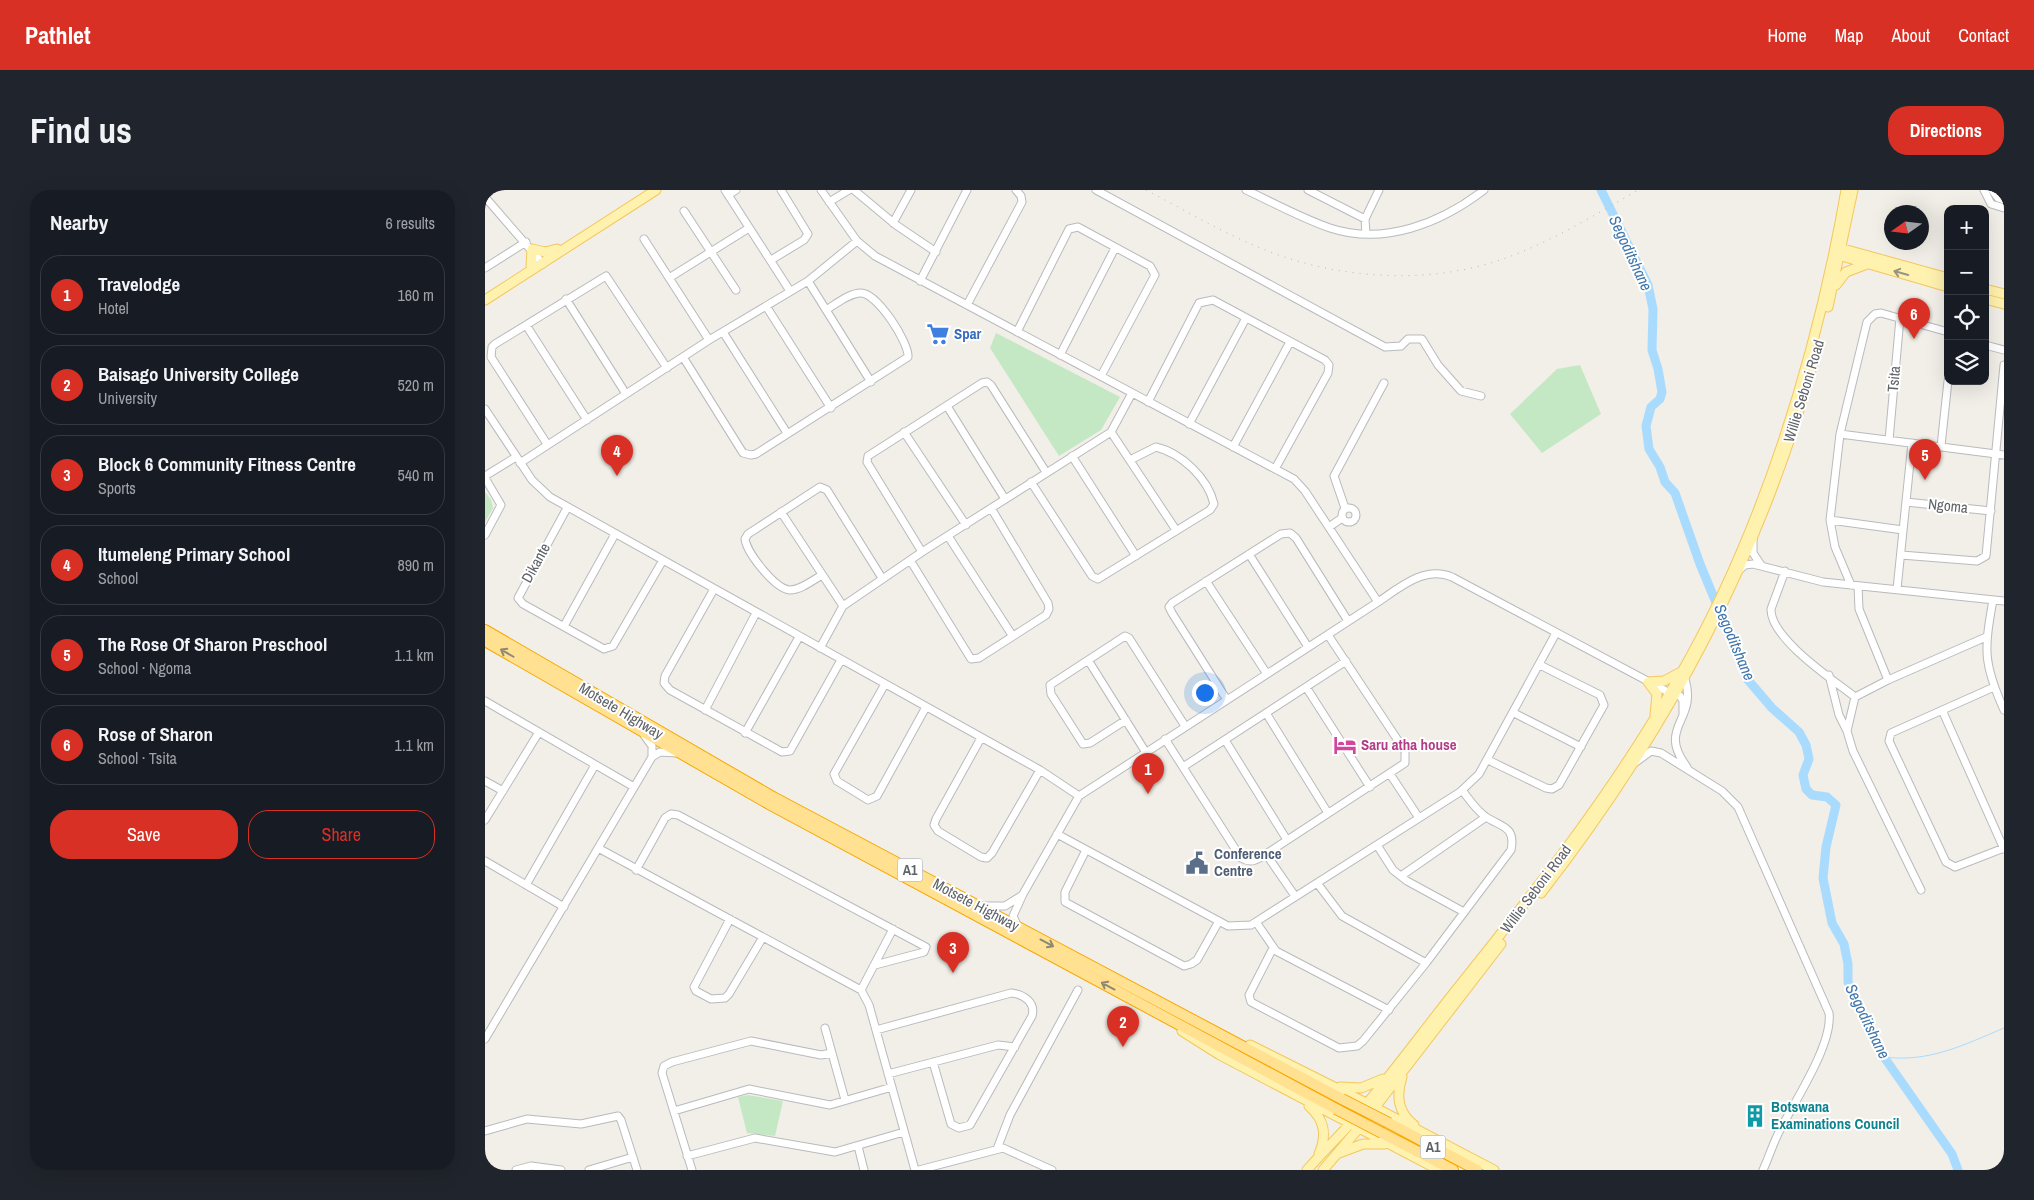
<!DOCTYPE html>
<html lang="en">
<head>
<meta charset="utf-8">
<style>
  :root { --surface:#171b24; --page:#20242c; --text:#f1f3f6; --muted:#9ea1a6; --line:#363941; --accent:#d93025 }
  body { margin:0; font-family:"Archivo Narrow",sans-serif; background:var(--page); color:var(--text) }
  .controls { position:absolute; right:15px; top:15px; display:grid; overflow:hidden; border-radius:10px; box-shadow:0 5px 20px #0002 }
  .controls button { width:45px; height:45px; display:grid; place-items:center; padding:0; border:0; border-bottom:1px solid var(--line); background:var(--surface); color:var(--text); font:25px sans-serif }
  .compass { position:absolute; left:1399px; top:15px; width:45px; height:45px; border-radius:50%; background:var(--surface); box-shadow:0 5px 20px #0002; rotate:256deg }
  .you { position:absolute; left:719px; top:502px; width:18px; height:18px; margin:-12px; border:4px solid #fff; border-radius:50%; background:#1a73e8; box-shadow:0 0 0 8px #1a73e833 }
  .badge { display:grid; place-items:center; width:32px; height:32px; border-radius:50%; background:var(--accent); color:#fff; font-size:16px; font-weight:700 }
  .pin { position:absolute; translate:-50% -41px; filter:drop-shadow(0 1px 2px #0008) }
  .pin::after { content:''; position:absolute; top:26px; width:18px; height:15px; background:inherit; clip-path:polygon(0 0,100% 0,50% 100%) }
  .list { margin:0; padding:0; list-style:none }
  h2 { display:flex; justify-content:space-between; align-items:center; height:65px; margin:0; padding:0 20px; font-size:21px }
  h2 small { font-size:16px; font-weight:400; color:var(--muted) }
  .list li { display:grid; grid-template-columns:32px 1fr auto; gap:15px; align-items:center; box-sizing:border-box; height:80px; margin:0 10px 10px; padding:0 10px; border:1px solid var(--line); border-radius:20px }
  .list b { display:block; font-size:19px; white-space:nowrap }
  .list p { margin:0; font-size:16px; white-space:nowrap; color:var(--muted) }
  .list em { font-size:16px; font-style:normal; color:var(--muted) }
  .actions { display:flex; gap:10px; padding:15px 20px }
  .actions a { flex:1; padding:11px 0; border:1px solid var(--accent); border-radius:20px; text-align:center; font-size:18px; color:var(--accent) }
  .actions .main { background:var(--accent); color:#fff }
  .icon { flex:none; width:28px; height:28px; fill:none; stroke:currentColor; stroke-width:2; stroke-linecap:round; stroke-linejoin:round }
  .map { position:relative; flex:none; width:1519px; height:980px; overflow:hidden; border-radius:20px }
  header { display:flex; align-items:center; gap:30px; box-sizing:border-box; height:70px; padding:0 25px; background:var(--accent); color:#fff }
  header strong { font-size:24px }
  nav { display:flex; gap:28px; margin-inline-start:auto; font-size:18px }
  .intro { display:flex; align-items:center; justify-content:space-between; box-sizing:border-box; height:120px; padding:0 30px }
  h1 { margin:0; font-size:35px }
  .button { padding:12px 22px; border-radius:20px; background:var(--accent); color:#fff; font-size:18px; font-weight:700 }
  main { display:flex; gap:30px; padding:0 30px }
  aside { flex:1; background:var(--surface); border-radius:20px; box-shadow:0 5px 20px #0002 }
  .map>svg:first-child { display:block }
  .green { fill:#c5e8c4 }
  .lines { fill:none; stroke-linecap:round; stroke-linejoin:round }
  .stream { stroke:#a9dbff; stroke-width:1 }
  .river { stroke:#a9dbff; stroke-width:9 }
  .minor-casing { stroke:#b8babe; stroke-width:9 }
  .major-casing { stroke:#f4c75d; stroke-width:11 }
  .highway-casing { stroke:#f8a700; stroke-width:12 }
  .minor { stroke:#fff; stroke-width:7 }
  .major { stroke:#fff1ae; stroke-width:9 }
  .highway { stroke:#ffe191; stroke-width:10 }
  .rail { stroke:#b6b7b8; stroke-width:1; stroke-dasharray:1 6; stroke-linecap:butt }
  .highway-bridge-casing { stroke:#f8a700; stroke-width:12; stroke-linecap:butt }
  .highway-bridge { stroke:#ffe191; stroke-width:10 }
  .oneway { stroke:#979580 }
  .oneway2 { stroke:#8f8974 }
  .labels { text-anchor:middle; stroke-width:4; stroke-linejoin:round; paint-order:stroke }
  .shield { fill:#fff; stroke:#8f9295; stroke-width:1 }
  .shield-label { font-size:14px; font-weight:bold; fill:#5f6368 }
  .shop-label { font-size:15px; font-weight:bold; fill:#366cbe; stroke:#fff; text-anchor:start }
  .street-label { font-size:15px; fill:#5f6368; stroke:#fff }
  .hotel-label { font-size:15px; font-weight:bold; fill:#b23c85; stroke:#fff; text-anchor:start }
  .service-label { font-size:15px; font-weight:bold; fill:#4e5e75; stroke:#fff; text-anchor:start }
  .culture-label { font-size:15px; font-weight:bold; fill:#0d838f; stroke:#fff; text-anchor:start }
  .water-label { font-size:16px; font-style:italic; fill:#4076ac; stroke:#fff }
</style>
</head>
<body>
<header>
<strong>Pathlet</strong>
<nav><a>Home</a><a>Map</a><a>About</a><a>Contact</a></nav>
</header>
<div class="intro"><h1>Find us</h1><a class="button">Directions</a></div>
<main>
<aside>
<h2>Nearby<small>6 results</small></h2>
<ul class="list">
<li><span class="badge">1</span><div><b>Travelodge</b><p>Hotel</p></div><em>160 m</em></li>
<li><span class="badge">2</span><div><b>Baisago University College</b><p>University</p></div><em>520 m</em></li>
<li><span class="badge">3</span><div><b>Block 6 Community Fitness Centre</b><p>Sports</p></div><em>540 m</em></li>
<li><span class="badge">4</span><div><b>Itumeleng Primary School</b><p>School</p></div><em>890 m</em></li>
<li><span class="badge">5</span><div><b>The Rose Of Sharon Preschool</b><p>School · Ngoma</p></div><em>1.1 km</em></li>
<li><span class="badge">6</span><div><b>Rose of Sharon</b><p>School · Tsita</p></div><em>1.1 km</em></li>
</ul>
<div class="actions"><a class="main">Save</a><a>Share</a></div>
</aside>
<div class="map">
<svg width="1519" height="980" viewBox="0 0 1519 980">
  <rect width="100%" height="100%" fill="#f1efe7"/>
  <!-- green -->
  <path class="green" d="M 511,143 L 635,207 L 616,240 L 574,266 L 505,158 Z
    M 1095,175 L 1116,224 L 1057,263 L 1025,224 L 1072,179 Z
    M 0,302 L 6,310 L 8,318 L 0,332 Z
    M 263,905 L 298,911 L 290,946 L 262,943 L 253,907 Z"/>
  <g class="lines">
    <!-- stream -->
    <path class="stream" d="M 1399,867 C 1443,873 1479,855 1519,838"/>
    <!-- river -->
    <path class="river" d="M 1116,0 L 1163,95 L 1168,119 L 1167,160 L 1173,179 L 1177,202 L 1175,209 L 1166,217 L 1161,236 L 1164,259 L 1175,277 L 1180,292 L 1190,303 L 1215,374 L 1263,490 L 1287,518 L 1314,542 L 1321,555 L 1324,569 L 1318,585 L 1321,599 L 1327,605 L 1342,607 L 1351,615 L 1341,657 L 1338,688 L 1347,733 L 1359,754 L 1363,774 L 1363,792 L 1399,867 L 1467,964 L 1473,980"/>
    <defs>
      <path id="minor" d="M 240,0 L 305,101
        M 336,0 L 372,51 L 390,66 L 809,289 L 820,301 L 893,412
        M 369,0 L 411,35 L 451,62
        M 611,0 L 900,157 L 916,156 L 923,149 L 937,149 L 953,175 L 976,201 L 996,206
        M 761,0 C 789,13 816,28 845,38 C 899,56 956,33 999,0
        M 823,0 L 880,29
        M 1499,0 L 1506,14 L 1519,18
        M 1507,0 L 1513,8 L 1519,10
        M 243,5 L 251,0
        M 0,7 L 58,74
        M 344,12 L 364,0
        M 199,21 L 251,100
        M 408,33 L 426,0
        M 881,44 L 880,29 L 894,0
        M 159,49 L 224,150
        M 286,70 L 319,50 L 323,44 L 296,0
        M 0,78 L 41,52
        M 184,88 L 264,38
        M 323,91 L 386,192
        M 435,91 L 482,0
        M 81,109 L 141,204
        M 482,115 L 537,12 L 536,6 L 531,0
        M 281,116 L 346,218
        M 41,135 L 102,230
        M 238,142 L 302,243
        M 532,142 L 584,39 L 593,37 L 665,76 L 670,85 L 616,186
        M 1500,155 L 1519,160
        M 575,165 L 630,58
        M 198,167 L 258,263 L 266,265 L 271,264 L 423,167 C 424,152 392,103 376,103 C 364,103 351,114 341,120
        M 663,212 L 714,113 L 728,110 L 840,170 L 844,175 L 843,183 L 790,279
        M 462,216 L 520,309
        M 0,219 L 47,290 L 65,307 L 555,580 L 594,606
        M 704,234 L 761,128
        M 419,242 L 481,335
        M 626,242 L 691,340
        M 1355,244 L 1519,265
        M 1404,250 L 1415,128
        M 62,254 L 6,167 L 7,157 L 10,154 L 121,86 L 182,178
        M 1456,256 L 1463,191
        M 748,257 L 805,152
        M 587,266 L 651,366
        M 35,273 L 224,150 L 323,91 L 372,51
        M 0,286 L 31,267
        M 0,288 L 16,315 L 0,345
        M 546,292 L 607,386 L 613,389 L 725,320 L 729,314 C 723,288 696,263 671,257 L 645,270
        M 1421,312 L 1506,321
        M857 325a7 7 0 1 1 14 0a7 7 0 1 1-14 0Z
        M 82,318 L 33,408 L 38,414 L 119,459 L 128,456 L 178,370
        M 860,318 L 849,286 L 899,193
        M 296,322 L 358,416
        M 1345,330 L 1418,340
        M 844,337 L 857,328
        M 463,346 L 527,445
        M 1268,349 L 1268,363 L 1276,375
        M 437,362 L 382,272 L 383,266 L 497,193 L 502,192 L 506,195 L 561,282
        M 764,364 L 823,457
        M 1416,365 L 1492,371 L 1501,366 L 1519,175
        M 425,370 L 486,469 L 494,468 L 561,425 L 564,419 L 563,413 L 506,318
        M 1254,380 L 1260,375 L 1268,374 L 1338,392 L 1519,411
        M 1300,381 L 1286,419 C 1285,448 1347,489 1370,507
        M 337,385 C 328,390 316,400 305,400 C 290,399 262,363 260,349 L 263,344 L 335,297 L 342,300 L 397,388
        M 721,391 L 782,484
        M 1366,395 L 1350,357 L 1345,330 L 1355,244 L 1382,132 L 1390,124 L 1396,123 L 1463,142
        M 1373,396 L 1374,419 L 1403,490 L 1501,447
        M 229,399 L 180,486 L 179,493 L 185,500 L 297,562 L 305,561 L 356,470
        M 1412,399 L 1427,253
        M 1508,410 C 1499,460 1498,473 1519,520
        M 79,436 L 130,344
        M 335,458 L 358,416 L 437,362 L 626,242 L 647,203
        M 603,470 L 660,561
        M 1344,485 L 1354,525 L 1362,541
        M 1200,489 C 1213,532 1171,536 1202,577
        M 1403,490 L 1370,507 L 1362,541 L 1368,561 L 1436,700
        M 400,494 L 349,584 L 352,591 L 383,610 L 392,606 L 441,517
        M 821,497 L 885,597
        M 1509,497 L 1406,543 L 1404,551 L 1461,672 L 1470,677 L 1519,658
        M 742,510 L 687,423 L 684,417 L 687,413 L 796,344 L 805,343 L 811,348 L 863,431
        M 0,511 L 149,597
        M 220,520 L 271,423
        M 1457,520 L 1519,659
        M 781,523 L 843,623
        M 1029,523 L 1096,557
        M 641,530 L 605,553 L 598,554 L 566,504 L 565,495 L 640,446 L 644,448 L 700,536
        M 260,543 L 314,447
        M 159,545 L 167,556 L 167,567
        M 496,548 L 451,629 L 449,635 L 453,641 L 496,667 L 502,668 L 507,663 L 555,580
        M 680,549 L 756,668 C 766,674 772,670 781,664 L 920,573 L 920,561 L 843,445
        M 740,550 L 802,650
        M 1003,570 L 1061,598 L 1067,599 L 1074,595 L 1119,515 L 1115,505 L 1055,475
        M 1151,572 L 1166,561 L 1176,563 L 1237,601 L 1253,617 L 1344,823 C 1348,854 1310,911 1295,940 C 1288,953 1284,967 1278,980
        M 698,577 L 861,471
        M 905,584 L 934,628
        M 0,591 L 18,601
        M 0,630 L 54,542
        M 572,644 L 743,736 L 766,735 L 975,602 L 994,584 L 1071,443
        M 892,655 L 908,680 L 922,691 L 979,722
        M 113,658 L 376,800 L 384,815 L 430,980
        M 601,660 L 580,702 L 580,712 L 699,776 L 706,774 L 712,770 L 734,731
        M 781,664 L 810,706
        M 0,671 L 79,717
        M 151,680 L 180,628 L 186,624 L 193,625 L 441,757 L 439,762 L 390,775
        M 916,686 L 1001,627
        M 832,693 L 857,726 L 941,773
        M 41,695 L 110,575
        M 498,716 L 520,716 L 536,706
        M 245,729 L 209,797 L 211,801 L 226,809 L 240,808 L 244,804 L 278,747
        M 771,732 L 791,761 L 904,820
        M 533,737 L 528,726 L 538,704 L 594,606 L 893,412 C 914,398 940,375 967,387 L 1185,503 L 1195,506 L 1198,511 L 1198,525
        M 788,758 L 764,805 L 766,812 L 854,858 L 872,856 L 878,851 L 941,773 L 1026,660 C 1031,636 1016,637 1001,627 C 991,620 984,609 977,600
        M 376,800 L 408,739
        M 340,838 L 360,910
        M 391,840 L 526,803 C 538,804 551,812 547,826 L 485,935 L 474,938 L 466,934 L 448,872
        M 0,849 L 167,567 L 175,562 L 192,563
        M 403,884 L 513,855 L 530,857
        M 189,921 L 264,899 L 345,915 L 407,897
        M 0,941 L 42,929 L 96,934 L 133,926 L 136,930 L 152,980
        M 373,956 L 379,980
        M 512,959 L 525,925 L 593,800
        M 202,966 L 270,948 L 350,962 L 419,942
        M 31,980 L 46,976 L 76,980
        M 104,980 L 148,967
        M 207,980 L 177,883 L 179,876 L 187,872 L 266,851 L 336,865 L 347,863
        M 434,980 L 518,958 L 567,980"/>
      <path id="major" d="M 1351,57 L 1463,88
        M 1350,64 L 1463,97
        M 46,76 L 47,59 L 60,62 L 72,59
        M 1351,95 L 1361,82 L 1382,74
        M 1500,99 L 1519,104
        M 1500,109 L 1519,114
        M 0,110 L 171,0
        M 1343,117 L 1368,0
        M 1163,492 L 1172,504 L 1170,525
        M 1163,492 L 1179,491 L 1196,482
        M 1056,703 C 1183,540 1276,365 1330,166
        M 697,841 L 735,865 L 954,980
        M 765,855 L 881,913 L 1009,980
        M 917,887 C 911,905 913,923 929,935
        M 855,897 L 876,898 L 898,889
        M 824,916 C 840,930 842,945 834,964
        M 854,963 L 878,954 L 899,954
        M 822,980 C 836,964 851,949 865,934 C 901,892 934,847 968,804 C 1049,703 1129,602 1193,489 C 1278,342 1332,166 1361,0
        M 838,980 L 874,938 L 1016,754"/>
      <path id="highway" d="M 0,440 L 288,607 L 857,909
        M 0,451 L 284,614 L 851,919
        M 904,933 L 992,980
        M 897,943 L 968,980"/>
    </defs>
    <!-- minor casing -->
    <use href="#minor" class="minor-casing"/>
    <!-- major casing -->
    <use href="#major" class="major-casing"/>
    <!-- highway casing -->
    <use href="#highway" class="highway-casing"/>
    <!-- minor -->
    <use href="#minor" class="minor"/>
    <!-- major -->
    <use href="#major" class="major"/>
    <!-- highway -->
    <use href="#highway" class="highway"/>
    <!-- rail -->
    <path class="rail" d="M 661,0 C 698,19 734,41 773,57 C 848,89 941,96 1018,69 C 1066,52 1110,25 1153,0"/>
    <defs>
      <path id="highway-bridge" d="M 857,909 L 904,933
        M 851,919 L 897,943"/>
    </defs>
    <!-- highway-bridge casing -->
    <use href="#highway-bridge" class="highway-bridge-casing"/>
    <!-- highway-bridge -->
    <use href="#highway-bridge" class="highway-bridge"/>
  </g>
  <!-- one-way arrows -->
  <defs><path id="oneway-shaft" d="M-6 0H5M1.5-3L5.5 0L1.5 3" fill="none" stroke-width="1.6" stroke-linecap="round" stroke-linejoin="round" transform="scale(1.25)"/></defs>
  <use class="oneway" href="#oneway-shaft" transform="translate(1416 83) rotate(-164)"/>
  <g class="oneway2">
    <use href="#oneway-shaft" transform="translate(22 463) rotate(-150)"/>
    <use href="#oneway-shaft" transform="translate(562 753) rotate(28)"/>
    <use href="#oneway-shaft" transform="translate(623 796) rotate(-152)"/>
  </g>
  <!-- icons -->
  <defs>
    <symbol id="supermarket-bare" viewBox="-9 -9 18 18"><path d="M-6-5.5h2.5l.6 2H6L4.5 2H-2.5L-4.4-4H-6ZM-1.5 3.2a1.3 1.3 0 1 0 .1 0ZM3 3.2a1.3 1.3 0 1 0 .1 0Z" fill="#3f7fe0" stroke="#fff" stroke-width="2.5" paint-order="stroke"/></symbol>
    <symbol id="hotel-bare" viewBox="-9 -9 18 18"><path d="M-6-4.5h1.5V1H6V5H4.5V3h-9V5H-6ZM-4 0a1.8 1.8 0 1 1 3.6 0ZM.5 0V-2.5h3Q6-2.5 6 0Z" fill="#d1479c" stroke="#fff" stroke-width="2.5" paint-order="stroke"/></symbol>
    <symbol id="civic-bare" viewBox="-9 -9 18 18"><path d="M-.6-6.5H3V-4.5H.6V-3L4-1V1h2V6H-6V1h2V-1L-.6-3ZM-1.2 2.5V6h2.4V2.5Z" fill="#5c6f8a" stroke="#fff" stroke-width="2.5" paint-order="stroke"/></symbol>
    <symbol id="building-bare" viewBox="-9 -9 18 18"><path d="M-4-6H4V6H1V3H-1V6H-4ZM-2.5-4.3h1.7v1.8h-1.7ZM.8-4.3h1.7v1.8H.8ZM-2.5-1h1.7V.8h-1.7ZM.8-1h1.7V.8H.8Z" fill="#0f9aa8" stroke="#fff" stroke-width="2.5" paint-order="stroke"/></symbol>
  </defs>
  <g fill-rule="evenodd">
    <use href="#supermarket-bare" x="437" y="128" width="32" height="32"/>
    <use href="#hotel-bare" x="844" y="539" width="32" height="32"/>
    <use href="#civic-bare" x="696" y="657" width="32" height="32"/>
    <use href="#building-bare" x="1254" y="910" width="32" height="32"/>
  </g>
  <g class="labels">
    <!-- shield labels -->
    <g class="shield">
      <rect x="412.5" y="668.5" width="25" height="23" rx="4"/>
      <rect x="935.5" y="945.5" width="25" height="23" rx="4"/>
    </g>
    <g class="shield-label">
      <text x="425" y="685">A1</text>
      <text x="948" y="962">A1</text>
    </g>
    <!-- shop labels -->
    <g class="shop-label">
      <text x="469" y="149">Spar</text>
    </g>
    <!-- street labels -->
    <g class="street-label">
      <text transform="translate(1409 189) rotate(-85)" y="5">Tsita</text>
      <text transform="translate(1319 201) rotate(-73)" y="5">Willie Seboni Road</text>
      <text transform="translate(1463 316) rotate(6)" y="5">Ngoma</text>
      <text transform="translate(51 373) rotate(-61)" y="5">Dikante</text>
      <text transform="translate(136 521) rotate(31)" y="5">Motsete Highway</text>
      <text transform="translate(1051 699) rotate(-53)" y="5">Willie Seboni Road</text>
      <text transform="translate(491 715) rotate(28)" y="5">Motsete Highway</text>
    </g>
    <!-- hotel labels -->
    <g class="hotel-label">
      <text x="876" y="560">Saru atha house</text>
    </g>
    <!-- service labels -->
    <g class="service-label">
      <text x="729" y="669">Conference<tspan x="729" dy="17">Centre</tspan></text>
    </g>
    <!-- culture labels -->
    <g class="culture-label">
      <text x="1286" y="922">Botswana<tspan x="1286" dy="17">Examinations Council</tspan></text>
    </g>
    <!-- water labels -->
    <g class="water-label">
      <text transform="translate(1146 63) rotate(65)" y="6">Segoditshane</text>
      <text transform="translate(1250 452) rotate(67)" y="6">Segoditshane</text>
      <text transform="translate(1383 831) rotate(64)" y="6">Segoditshane</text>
    </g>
  </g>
</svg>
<div class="controls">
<button>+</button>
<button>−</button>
<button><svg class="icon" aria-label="locate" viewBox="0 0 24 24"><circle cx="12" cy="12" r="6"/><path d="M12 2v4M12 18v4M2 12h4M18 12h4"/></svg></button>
<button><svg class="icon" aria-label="layers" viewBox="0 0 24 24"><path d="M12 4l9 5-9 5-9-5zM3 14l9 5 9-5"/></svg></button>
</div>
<svg class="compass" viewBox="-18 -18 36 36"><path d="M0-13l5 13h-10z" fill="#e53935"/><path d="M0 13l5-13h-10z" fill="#9ea1a6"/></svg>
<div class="you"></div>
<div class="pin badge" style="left:663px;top:604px">1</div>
<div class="pin badge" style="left:638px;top:857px">2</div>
<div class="pin badge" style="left:468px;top:783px">3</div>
<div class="pin badge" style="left:132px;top:286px">4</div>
<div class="pin badge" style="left:1440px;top:290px">5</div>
<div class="pin badge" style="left:1429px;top:149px">6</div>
</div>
</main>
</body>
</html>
